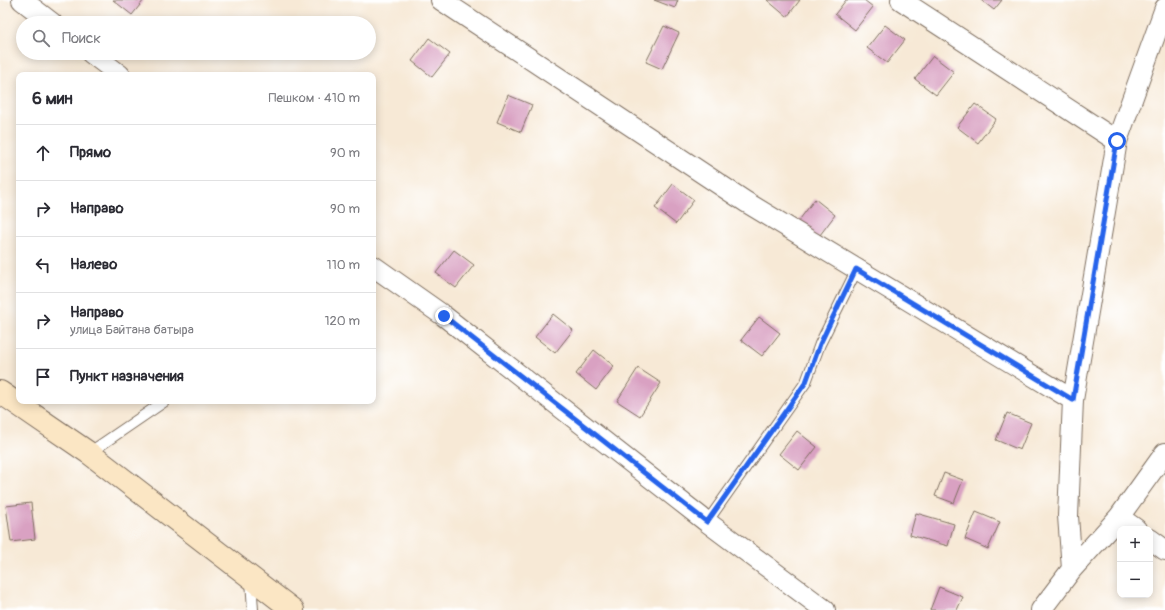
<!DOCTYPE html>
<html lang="ru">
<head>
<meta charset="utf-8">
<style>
  :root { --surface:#fff; --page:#f2f2f3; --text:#2b2b33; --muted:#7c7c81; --line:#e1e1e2 }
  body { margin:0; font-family:Pangolin,sans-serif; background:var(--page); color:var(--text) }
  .controls { position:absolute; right:12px; bottom:12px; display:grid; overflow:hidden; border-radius:8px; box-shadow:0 2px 10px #0003 }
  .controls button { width:36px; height:36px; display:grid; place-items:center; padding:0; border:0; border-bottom:1px solid var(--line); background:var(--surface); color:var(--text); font:20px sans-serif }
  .stop { position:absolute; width:12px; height:12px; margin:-9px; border:3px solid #2563eb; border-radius:50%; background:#fff }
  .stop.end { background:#2563eb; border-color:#fff; box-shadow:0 1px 4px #0008 }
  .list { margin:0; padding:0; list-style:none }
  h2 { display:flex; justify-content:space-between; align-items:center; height:52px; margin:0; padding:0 16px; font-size:17px }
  h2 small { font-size:13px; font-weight:400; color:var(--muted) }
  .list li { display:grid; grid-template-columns:26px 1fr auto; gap:12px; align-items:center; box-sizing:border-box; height:56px; padding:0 16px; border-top:1px solid var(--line) }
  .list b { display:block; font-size:15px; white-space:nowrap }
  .list p { margin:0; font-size:13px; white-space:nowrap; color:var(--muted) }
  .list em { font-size:13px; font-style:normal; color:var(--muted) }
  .icon { flex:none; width:22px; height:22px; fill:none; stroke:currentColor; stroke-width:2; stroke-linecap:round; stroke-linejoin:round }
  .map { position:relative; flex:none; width:1165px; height:610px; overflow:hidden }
  .search { position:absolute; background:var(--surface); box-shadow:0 2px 10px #0003; left:16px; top:16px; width:360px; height:44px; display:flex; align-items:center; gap:10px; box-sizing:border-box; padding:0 14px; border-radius:22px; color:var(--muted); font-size:15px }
  .panel { position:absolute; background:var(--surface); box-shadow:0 2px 10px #0003; left:16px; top:72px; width:360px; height:332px; border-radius:8px }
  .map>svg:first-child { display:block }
  .building { fill:#d9a1c2 }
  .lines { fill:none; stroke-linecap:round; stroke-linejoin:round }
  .lane-casing { stroke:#7d6d5e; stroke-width:12 }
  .street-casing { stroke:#7d6d5e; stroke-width:22 }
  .secondary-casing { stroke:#7d6d5e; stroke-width:24 }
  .lane { stroke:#fff; stroke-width:10 }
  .street { stroke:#fff; stroke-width:20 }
  .secondary { stroke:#fbe6c4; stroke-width:22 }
  .route { stroke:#2563eb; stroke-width:5 }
</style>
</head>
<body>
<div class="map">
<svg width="1165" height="610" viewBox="0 0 1165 610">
  <rect width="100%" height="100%" fill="#fff"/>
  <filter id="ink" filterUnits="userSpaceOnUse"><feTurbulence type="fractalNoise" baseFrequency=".025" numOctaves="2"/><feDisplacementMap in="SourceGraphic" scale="8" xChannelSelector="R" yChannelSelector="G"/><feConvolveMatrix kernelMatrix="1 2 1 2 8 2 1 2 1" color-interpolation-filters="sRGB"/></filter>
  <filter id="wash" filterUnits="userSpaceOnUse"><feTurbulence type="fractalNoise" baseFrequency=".012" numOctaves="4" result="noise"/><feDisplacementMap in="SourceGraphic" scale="16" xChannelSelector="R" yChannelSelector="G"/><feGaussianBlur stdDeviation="0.9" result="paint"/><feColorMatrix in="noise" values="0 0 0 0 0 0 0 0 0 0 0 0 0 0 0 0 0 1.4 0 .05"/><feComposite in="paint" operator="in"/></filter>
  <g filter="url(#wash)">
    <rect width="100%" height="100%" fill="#f7e9d6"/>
    <g id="blocks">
      <!-- building -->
      <path class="building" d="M 113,0 L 144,0 L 132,15 Z
        M 654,0 L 678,0 L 675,8 Z
        M 767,0 L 800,0 L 787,17 Z
        M 846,0 L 864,0 L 873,7 L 855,30 L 835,14 Z
        M 981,0 L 1002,0 L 994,10 Z
        M 885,25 L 905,40 L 887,63 L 867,48 Z
        M 664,26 L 679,33 L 662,69 L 646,62 Z
        M 429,38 L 450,54 L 432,77 L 412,61 Z
        M 933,56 L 954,72 L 936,95 L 915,79 Z
        M 508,95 L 532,105 L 521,132 L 497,122 Z
        M 975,104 L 996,119 L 978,143 L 957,127 Z
        M 673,184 L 694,200 L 676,224 L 655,208 Z
        M 815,199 L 835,215 L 817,239 L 797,223 Z
        M 454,250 L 474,265 L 456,288 L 436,273 Z
        M 553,314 L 573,330 L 555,353 L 535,337 Z
        M 759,317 L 780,333 L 762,356 L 741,340 Z
        M 594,350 L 614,366 L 596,390 L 576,374 Z
        M 638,368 L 661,383 L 640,416 L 617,401 Z
        M 1007,413 L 1031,423 L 1020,450 L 996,440 Z
        M 797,431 L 817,447 L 799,470 L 779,454 Z
        M 944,473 L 963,480 L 954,503 L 935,496 Z
        M 31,503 L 35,539 L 11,542 L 6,506 Z
        M 976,512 L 1000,522 L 988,549 L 965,539 Z
        M 916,513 L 954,524 L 948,546 L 910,535 Z
        M 939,587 L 963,597 L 957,610 L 930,610 Z"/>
    </g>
  </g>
  <g filter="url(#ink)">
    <use href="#blocks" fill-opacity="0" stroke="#7d6d5e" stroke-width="1"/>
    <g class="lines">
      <defs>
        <path id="lane" d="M 89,453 L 165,401
          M 707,522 L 806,382 L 820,344 L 857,269
          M 251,580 L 253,610"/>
        <path id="street" d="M 22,0 L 52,23
          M 441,0 L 746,202 L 1073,400
          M 901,0 L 1117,141 L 1073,400 L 1068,516 L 1072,569
          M 91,53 L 120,75
          M 1117,141 L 1165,8
          M 373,266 L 444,316 L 707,522 L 825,610
          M 1119,517 L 1136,529
          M 1150,539 L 1165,550
          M 1041,610 L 1072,569 L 1119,517 L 1165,453"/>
        <path id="secondary" d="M 0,392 L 89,453 L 293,610"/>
      </defs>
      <!-- lane casing -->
      <use href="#lane" class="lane-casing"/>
      <!-- street casing -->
      <use href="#street" class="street-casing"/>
      <!-- secondary casing -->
      <use href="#secondary" class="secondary-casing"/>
      <!-- lane -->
      <use href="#lane" class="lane"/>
      <!-- street -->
      <use href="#street" class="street"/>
      <!-- secondary -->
      <use href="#secondary" class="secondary"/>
    </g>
  </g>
  <g class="lines" filter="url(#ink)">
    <!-- route -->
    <path class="route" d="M 444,316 L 707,522 L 806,382 L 820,344 L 856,269 L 1073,400 L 1117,141"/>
  </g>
</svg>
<div class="controls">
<button>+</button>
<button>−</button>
</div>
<div class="stop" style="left:1117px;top:141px"></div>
<div class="stop end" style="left:444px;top:316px"></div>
<div class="search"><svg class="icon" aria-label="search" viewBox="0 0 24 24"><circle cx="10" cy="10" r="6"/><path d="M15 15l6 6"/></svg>Поиск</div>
<section class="panel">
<h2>6 мин<small>Пешком · 410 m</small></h2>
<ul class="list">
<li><svg class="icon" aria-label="ahead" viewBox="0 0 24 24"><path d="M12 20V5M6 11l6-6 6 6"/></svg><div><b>Прямо</b></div><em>90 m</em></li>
<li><svg class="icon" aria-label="right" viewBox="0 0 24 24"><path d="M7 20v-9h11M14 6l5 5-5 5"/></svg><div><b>Направо</b></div><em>90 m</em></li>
<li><svg class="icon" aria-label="left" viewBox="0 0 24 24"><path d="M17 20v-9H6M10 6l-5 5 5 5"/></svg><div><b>Налево</b></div><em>110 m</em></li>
<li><svg class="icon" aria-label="right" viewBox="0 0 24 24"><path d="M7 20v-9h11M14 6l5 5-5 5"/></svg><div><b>Направо</b><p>улица Байтана батыра</p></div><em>120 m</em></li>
<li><svg class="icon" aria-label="arrive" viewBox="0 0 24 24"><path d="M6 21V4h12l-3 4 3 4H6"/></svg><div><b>Пункт назначения</b></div></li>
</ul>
</section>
</div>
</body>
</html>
